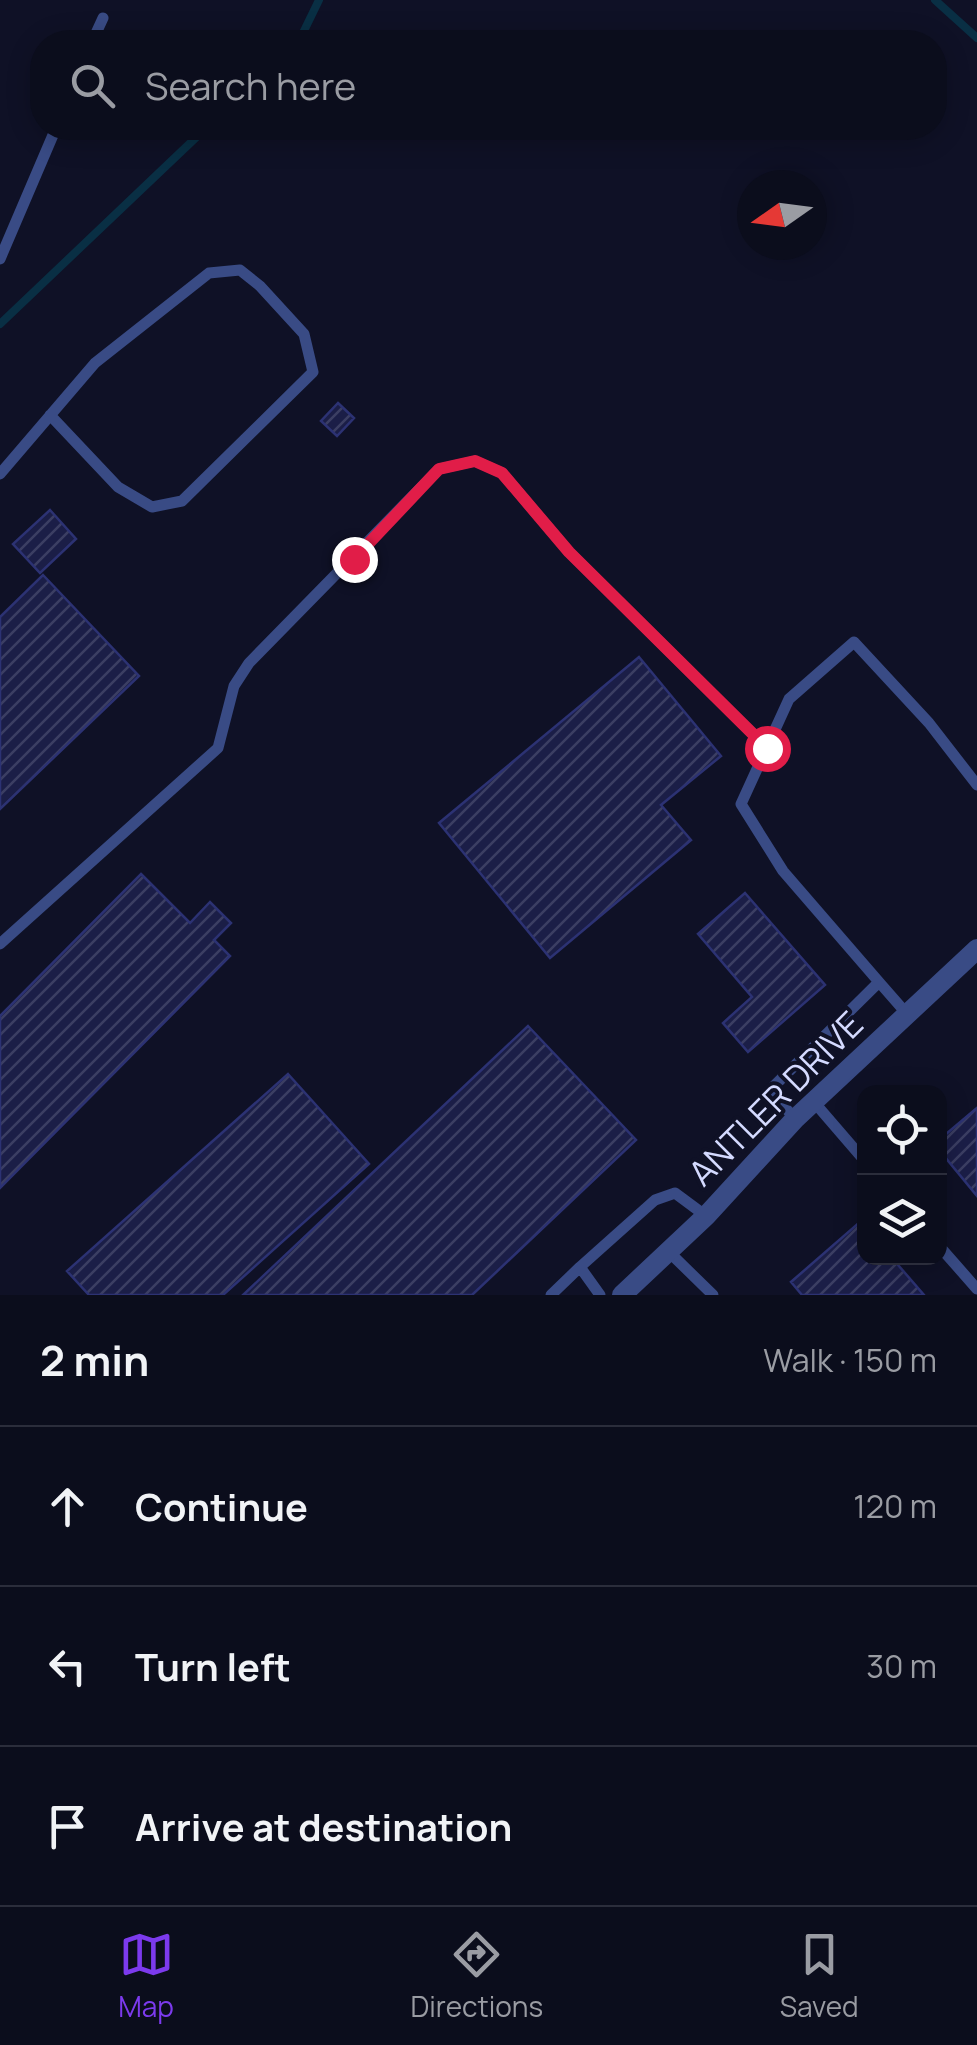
<!DOCTYPE html>
<html lang="en">
<head>
<meta charset="utf-8">
<style>
  :root { --surface:#0b0d1c; --page:#141625; --text:#f1f3f6; --muted:#9a9ca3; --line:#2b2d3b; --accent:#7c3aed }
  body { margin:0; font-family:Manrope,sans-serif; background:var(--page); color:var(--text) }
  .controls { position:absolute; right:30px; bottom:30px; display:grid; overflow:hidden; border-radius:20px; box-shadow:0 5px 25px #0003 }
  .controls button { width:90px; height:90px; display:grid; place-items:center; padding:0; border:0; border-bottom:2px solid var(--line); background:var(--surface); color:var(--text); font:50px sans-serif }
  .compass { position:absolute; left:737px; top:170px; width:90px; height:90px; border-radius:50%; background:var(--surface); box-shadow:0 5px 25px #0003; rotate:256deg }
  .stop { position:absolute; width:30px; height:30px; margin:-22px; border:8px solid #e11d48; border-radius:50%; background:#fff }
  .stop.end { background:#e11d48; border-color:#fff; box-shadow:0 2px 10px #0008 }
  .list { margin:0; padding:0; list-style:none }
  h2 { display:flex; justify-content:space-between; align-items:center; height:130px; margin:0; padding:0 40px; font-size:42px }
  h2 small { font-size:32px; font-weight:400; color:var(--muted) }
  .list li { display:grid; grid-template-columns:65px 1fr auto; gap:30px; align-items:center; box-sizing:border-box; height:160px; padding:0 40px; border-top:2px solid var(--line) }
  .list b { display:block; font-size:38px; white-space:nowrap }
  .list em { font-size:32px; font-style:normal; color:var(--muted) }
  .icon { flex:none; width:55px; height:55px; fill:none; stroke:currentColor; stroke-width:2; stroke-linecap:round; stroke-linejoin:round }
  .map { position:relative; flex:none; width:977px; height:1295px; overflow:hidden }
  .search { position:absolute; background:var(--surface); box-shadow:0 5px 25px #0003; left:30px; right:30px; top:30px; height:110px; display:flex; align-items:center; gap:25px; box-sizing:border-box; padding:0 35px; border-radius:40px; color:var(--muted); font-size:38px }
  .sheet { height:610px; background:var(--surface) }
  nav { display:flex; justify-content:space-around; align-items:center; box-sizing:border-box; height:140px; border-top:2px solid var(--line); background:var(--surface); font-size:28px; color:var(--muted) }
  nav a { display:grid; justify-items:center; gap:5px }
  nav .on { color:var(--accent) }
  .map>svg:first-child { display:block }
  .lines { fill:none; stroke-linecap:round; stroke-linejoin:round }
  .stream { stroke:#092f44; stroke-width:8 }
  .building { fill:url(#building-hatch); stroke:#2c3273; stroke-width:2.5 }
  .lane { stroke:#394b85; stroke-width:11 }
  .street { stroke:#394b85; stroke-width:20 }
  .route { stroke:#e11d48; stroke-width:12 }
  .labels { text-anchor:middle; stroke-width:8; stroke-linejoin:round; paint-order:stroke }
  .street-label { font-size:35px; fill:#d4daff; stroke:#0f1126 }
</style>
</head>
<body>
<div class="map">
<svg width="977" height="1295" viewBox="0 0 977 1295">
  <defs>
    <pattern id="building-hatch" width="6" height="6" patternUnits="userSpaceOnUse" patternTransform="scale(2.5)"><rect width="6" height="6" fill="#1b1e47"/><path d="M-1 1l2-2M0 6l6-6M5 7l2-2" fill="none" stroke="#3b3e63"/></pattern>
  </defs>
  <rect width="100%" height="100%" fill="#0f1126"/>
  <g class="lines">
    <!-- stream -->
    <path class="stream" d="M 935,0 L 977,38
      M 295,42 L 302,35 L 319,0
      M 0,324 L 206,128"/>
  </g>
  <!-- building -->
  <path class="building" d="M 338,403 L 354,418 L 337,436 L 321,421 Z
    M 50,510 L 76,539 L 40,573 L 13,544 Z
    M 43,575 L 139,676 L 0,809 L 0,617 Z
    M 639,657 L 721,756 L 661,805 L 691,840 L 550,958 L 439,823 Z
    M 141,874 L 190,923 L 210,902 L 231,923 L 214,940 L 230,956 L 0,1188 L 0,1016 Z
    M 745,893 L 825,985 L 748,1052 L 723,1023 L 752,997 L 698,934 Z
    M 528,1026 L 636,1140 L 472,1295 L 243,1295 Z
    M 288,1074 L 369,1164 L 223,1295 L 89,1295 L 67,1271 Z
    M 977,1108 L 977,1196 L 940,1151 L 940,1139 Z
    M 861,1221 L 864,1225 L 864,1258 L 892,1258 L 924,1295 L 802,1295 L 791,1282 Z"/>
  <g class="lines">
    <!-- lane -->
    <path class="lane" d="M 92,42 L 103,18
      M 0,259 L 56,128
      M 0,474 L 95,363 L 209,273 L 240,270 L 260,286 L 304,334 L 313,372 L 182,501 L 152,507 L 118,487 L 50,415
      M 0,944 L 218,748 L 234,686 L 249,663 L 439,469 L 475,461 L 502,473 L 569,552 L 767,748
      M 879,982 L 907,1014
      M 814,1102 L 864,1160
      M 795,1119 L 770,1090 L 879,982 L 783,871 L 741,804 L 789,699 L 854,642 L 929,723 L 977,785
      M 940,1247 L 977,1289
      M 668,1251 L 713,1295
      M 580,1267 L 655,1200 L 675,1193 L 706,1216
      M 551,1295 L 580,1267 L 600,1295"/>
    <!-- street -->
    <path class="street" d="M 622,1295 L 706,1216 L 795,1119 L 977,949"/>
  </g>
  <g class="lines">
    <!-- route -->
    <path class="route" d="M 354,559 L 439,469 L 475,461 L 502,473 L 569,552 L 767,748"/>
  </g>
  <g class="labels">
    <!-- street labels -->
    <g class="street-label">
      <text transform="translate(776 1099) rotate(-45)" y="12">ANTLER DRIVE</text>
    </g>
  </g>
</svg>
<div class="controls">
<button><svg class="icon" aria-label="locate" viewBox="0 0 24 24"><circle cx="12" cy="12" r="6"/><path d="M12 2v4M12 18v4M2 12h4M18 12h4"/></svg></button>
<button><svg class="icon" aria-label="layers" viewBox="0 0 24 24"><path d="M12 4l9 5-9 5-9-5zM3 14l9 5 9-5"/></svg></button>
</div>
<svg class="compass" viewBox="-18 -18 36 36"><path d="M0-13l5 13h-10z" fill="#e53935"/><path d="M0 13l5-13h-10z" fill="#9a9ca3"/></svg>
<div class="stop" style="left:767px;top:748px"></div>
<div class="stop end" style="left:354px;top:559px"></div>
<div class="search"><svg class="icon" aria-label="search" viewBox="0 0 24 24"><circle cx="10" cy="10" r="6"/><path d="M15 15l6 6"/></svg>Search here</div>
</div>
<section class="sheet">
<h2>2 min<small>Walk · 150 m</small></h2>
<ul class="list">
<li><svg class="icon" aria-label="ahead" viewBox="0 0 24 24"><path d="M12 20V5M6 11l6-6 6 6"/></svg><div><b>Continue</b></div><em>120 m</em></li>
<li><svg class="icon" aria-label="left" viewBox="0 0 24 24"><path d="M17 20v-9H6M10 6l-5 5 5 5"/></svg><div><b>Turn left</b></div><em>30 m</em></li>
<li><svg class="icon" aria-label="arrive" viewBox="0 0 24 24"><path d="M6 21V4h12l-3 4 3 4H6"/></svg><div><b>Arrive at destination</b></div></li>
</ul>
</section>
<nav>
<a class="on"><svg class="icon" aria-label="map" viewBox="0 0 24 24"><path d="M3 6l6-2 6 2 6-2v14l-6 2-6-2-6 2zM9 4v14M15 6v14"/></svg>Map</a>
<a><svg class="icon" aria-label="directions" viewBox="0 0 24 24"><path d="M12 3l9 9-9 9-9-9zM9 14v-3h6M13 9l2 2-2 2"/></svg>Directions</a>
<a><svg class="icon" aria-label="saved" viewBox="0 0 24 24"><path d="M7 4h10v16l-5-4-5 4z"/></svg>Saved</a>
</nav>
</body>
</html>
